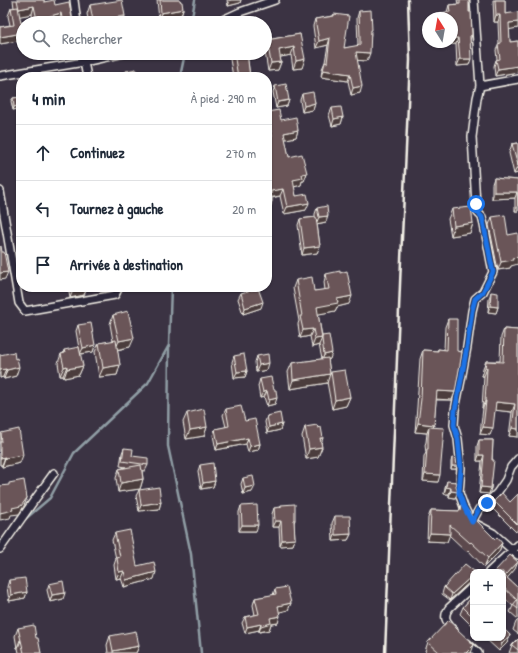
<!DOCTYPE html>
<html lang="fr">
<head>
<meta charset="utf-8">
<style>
  :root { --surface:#fff; --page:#f2f2f3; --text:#1f2937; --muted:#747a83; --line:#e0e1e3 }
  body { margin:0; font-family:"Patrick Hand",sans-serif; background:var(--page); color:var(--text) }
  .controls { position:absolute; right:12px; bottom:12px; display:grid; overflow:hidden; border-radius:8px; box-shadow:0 1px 3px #0004 }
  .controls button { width:36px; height:36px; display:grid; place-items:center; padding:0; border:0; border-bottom:1px solid var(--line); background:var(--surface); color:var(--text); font:20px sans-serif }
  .compass { position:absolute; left:422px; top:12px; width:36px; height:36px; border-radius:50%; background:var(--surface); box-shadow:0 1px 3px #0004; rotate:349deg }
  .stop { position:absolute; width:12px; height:12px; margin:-9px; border:3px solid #1a73e8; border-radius:50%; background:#fff }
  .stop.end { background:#1a73e8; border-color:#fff; box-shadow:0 1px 4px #0008 }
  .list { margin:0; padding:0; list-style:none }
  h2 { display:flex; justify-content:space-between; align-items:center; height:52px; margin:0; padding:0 16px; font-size:17px }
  h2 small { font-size:13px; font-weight:400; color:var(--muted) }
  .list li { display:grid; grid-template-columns:26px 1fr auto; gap:12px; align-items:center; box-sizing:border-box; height:56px; padding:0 16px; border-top:1px solid var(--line) }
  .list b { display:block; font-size:15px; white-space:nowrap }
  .list em { font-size:13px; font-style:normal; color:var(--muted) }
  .icon { flex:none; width:22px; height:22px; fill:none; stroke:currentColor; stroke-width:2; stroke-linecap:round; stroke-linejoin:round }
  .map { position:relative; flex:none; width:518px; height:653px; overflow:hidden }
  .search { position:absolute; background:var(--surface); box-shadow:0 1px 3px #0004; left:16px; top:16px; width:256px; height:44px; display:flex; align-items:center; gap:10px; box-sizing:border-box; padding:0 14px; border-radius:22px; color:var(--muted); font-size:15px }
  .panel { position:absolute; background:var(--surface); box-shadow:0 1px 3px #0004; left:16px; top:72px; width:256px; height:220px; border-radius:16px }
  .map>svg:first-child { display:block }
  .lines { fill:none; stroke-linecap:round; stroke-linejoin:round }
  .stream { stroke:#909ea5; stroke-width:2.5 }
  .street-casing { stroke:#f4f1e8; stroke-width:10 }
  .street { stroke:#2f2a3d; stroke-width:7 }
  .rail { stroke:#f4f1e8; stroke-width:2.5 }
  .wall { fill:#5c494d; stroke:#f4f1e8; fill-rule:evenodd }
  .shaded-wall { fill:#4b3c3e; stroke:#f4f1e8 }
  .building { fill:#6b5559; stroke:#f4f1e8 }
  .route { stroke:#1a73e8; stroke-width:5 }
</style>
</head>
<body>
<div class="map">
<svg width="518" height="653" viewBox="0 0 518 653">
  <rect width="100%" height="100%" fill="#3b3343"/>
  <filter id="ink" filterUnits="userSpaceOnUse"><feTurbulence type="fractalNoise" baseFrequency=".025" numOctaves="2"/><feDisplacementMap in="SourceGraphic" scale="8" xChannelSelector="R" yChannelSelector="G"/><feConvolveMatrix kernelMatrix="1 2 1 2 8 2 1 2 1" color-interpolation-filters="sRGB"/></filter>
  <g filter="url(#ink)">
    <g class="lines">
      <!-- stream -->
      <path class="stream" d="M 191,23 L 195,0
        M 180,77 L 185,53
        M 171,287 L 169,345 L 168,446 L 191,554 L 201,653
        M 23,521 L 50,498 L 74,453 L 148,383 L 169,345
        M 0,541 L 6,536"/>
      <defs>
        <path id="street" d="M 74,0 L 77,23
          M 216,23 L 240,12 L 275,0
          M 82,53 L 84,62 L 124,53
          M 0,76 L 84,62 L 87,77
          M 480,86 L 518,79
          M 0,191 L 19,303 L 25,311 L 115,295 L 119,287
          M 469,517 L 464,507 L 459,493 L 461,468 L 458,439 L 454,425 L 455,410 L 461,380 L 467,347 L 472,311 L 475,299 L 483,292 L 493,272 L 491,262 L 484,225 L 482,217 L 478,213 L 476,204 L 472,137 L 477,98 L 480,86 L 474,0
          M 472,522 L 479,509 L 487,503 L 497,493 L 506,480 L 511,467 L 518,459
          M 476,524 L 493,533 L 518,555
          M 0,549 L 33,502 L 54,473
          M 489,572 L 518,545
          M 454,630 C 447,622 442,618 449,608 L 473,586
          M 467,643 L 478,653"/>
      </defs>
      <!-- street casing -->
      <use href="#street" class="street-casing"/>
      <!-- street -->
      <use href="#street" class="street"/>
      <!-- rail -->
      <path class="rail" d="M 385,653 L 401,260 L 410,60 L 408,0"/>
    </g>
    <!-- wall -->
    <path class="wall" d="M 13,0 L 44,0 L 44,2 L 55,5 L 73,23 L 59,23 L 59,21 L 23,23 L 23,40 L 0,44 L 0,27 L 10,25 L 8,16 L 11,8 L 14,8 ZM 32,14 L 33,21 L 21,23 L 19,16 Z
      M 157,0 L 180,0 L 183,9 L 181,15 L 159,19 Z
      M 227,0 L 241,0 L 240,3 L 228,6 Z
      M 457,0 L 469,0 L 472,35 L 470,40 L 469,65 L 457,66 L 456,44 L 439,45 L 439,42 L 452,42 L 452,18 L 438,18 L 440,13 L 447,12 L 449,5 L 458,4 Z
      M 493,0 L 505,0 L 505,14 L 518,28 L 509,29 L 510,42 L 518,41 L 518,72 L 495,76 L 494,66 L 496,60 L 497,59 L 496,50 L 499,44 L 498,22 L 494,22 Z
      M 90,5 L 125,16 L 122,23 L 89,23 L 87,14 Z
      M 359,11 L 371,34 L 367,61 L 357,60 L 360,93 L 351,95 L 348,81 L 321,77 L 322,69 L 325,62 L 328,45 L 316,48 L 313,26 L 315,19 L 333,16 L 334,14 L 344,48 L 358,46 L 357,18 Z
      M 300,34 L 302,68 L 293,69 L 291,55 L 280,57 L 281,62 L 278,70 L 268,71 L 265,52 L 265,47 L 267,40 Z
      M 229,53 L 247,53 L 250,77 L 233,77 Z
      M 126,71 L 138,77 L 123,77 Z
      M 275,86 L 289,100 L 287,106 L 276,108 L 273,92 Z
      M 302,94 L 315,103 L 313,110 L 302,112 L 300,100 Z
      M 21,97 L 21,108 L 13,110 L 11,101 L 13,98 Z
      M 332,108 L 343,117 L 341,124 L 332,126 L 329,115 Z
      M 267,112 L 298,130 L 296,137 L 285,139 L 289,157 L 307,173 L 304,181 L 302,181 L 301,185 L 294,187 L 296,196 L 306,210 L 284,214 L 280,196 L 272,198 L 272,201 L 270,208 L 267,208 L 267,137 L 268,136 L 267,133 Z
      M 518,143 L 518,173 L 514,174 L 509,153 L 512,144 Z
      M 21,154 L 21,165 L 20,158 Z
      M 494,178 L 518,180 L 518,211 L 515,211 L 515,198 L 492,199 L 492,184 Z
      M 317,208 L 326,222 L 317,224 L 320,246 L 317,253 L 302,255 L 298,225 L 300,219 L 315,217 L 315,214 Z
      M 452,209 L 473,223 L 470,233 L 451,236 L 448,219 Z
      M 492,217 L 511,266 L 510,268 L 498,270 L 489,225 Z
      M 326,274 L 349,304 L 337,307 L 335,311 L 318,314 L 322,336 L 330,359 L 328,360 L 330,373 L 350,397 L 346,406 L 332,409 L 327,382 L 327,383 L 290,389 L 288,372 L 292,363 L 322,359 L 319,345 L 312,347 L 310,336 L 300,338 L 298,324 L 299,321 L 293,288 L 296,280 L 314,291 L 325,290 L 324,282 Z
      M 68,287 L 87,287 L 87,288 L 84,295 L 70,298 Z
      M 491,292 L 498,307 L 496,313 L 488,312 L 489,299 Z
      M 241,293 L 261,308 L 243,314 L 238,299 Z
      M 113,315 L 130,347 L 117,350 L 120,365 L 117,375 L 99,377 L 95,352 L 99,343 L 113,341 L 110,324 Z
      M 448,319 L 455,392 L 452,400 L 436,400 L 434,425 L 433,427 L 438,482 L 423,481 L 424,456 L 426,453 L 425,445 L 426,442 L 427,433 L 415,432 L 417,407 L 420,359 L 423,350 L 437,351 L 438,349 L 444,350 L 445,327 Z
      M 78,325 L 95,345 L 93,352 L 80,354 L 76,331 Z
      M 504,329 L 518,330 L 518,437 L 509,436 L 512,412 L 495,410 L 490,435 L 480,434 L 483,408 L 482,408 L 484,376 L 482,376 L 483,368 L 486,361 L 500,361 L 501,337 Z
      M 64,350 L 83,366 L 79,375 L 64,378 L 63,376 L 60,376 L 58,363 L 61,354 L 63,354 Z
      M 0,355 L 16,376 L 4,379 L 3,377 L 0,378 Z
      M 234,356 L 247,371 L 245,377 L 234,378 L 232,362 Z
      M 257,356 L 267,370 L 256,372 L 255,362 Z
      M 260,379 L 275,404 L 267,406 L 264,397 L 260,398 L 258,386 Z
      M 226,409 L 245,421 L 260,444 L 258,450 L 248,452 L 246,444 L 216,450 L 213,435 L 215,429 L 226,427 L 223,415 Z
      M 187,413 L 207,427 L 204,436 L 186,439 L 183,422 Z
      M 267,416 L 282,424 L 280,430 L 267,433 L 265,422 Z
      M 305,427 L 322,447 L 318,457 L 306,459 L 302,436 Z
      M 1,433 L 20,463 L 2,467 L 2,465 L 0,465 L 0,434 Z
      M 479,440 L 493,440 L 491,488 L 489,494 L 479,493 L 482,461 L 477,461 L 477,446 Z
      M 124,448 L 132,456 L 148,465 L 145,471 L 142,470 L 143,479 L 140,489 L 118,492 L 116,478 L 119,469 L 126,467 L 120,466 L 122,453 Z
      M 452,458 L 457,466 L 456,469 L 451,469 L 451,462 Z
      M 200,465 L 215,481 L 213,487 L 201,489 L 198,471 Z
      M 243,478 L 252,492 L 243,494 L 241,484 Z
      M 447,481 L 455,498 L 449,497 L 449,494 L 444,494 L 445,487 Z
      M 139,490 L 161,502 L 159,509 L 139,511 L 136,496 Z
      M 518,494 L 518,529 L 516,532 L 491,507 L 494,501 L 510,502 Z
      M 281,505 L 295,520 L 294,523 L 295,539 L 293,545 L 280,546 L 279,527 L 272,527 L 272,514 L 274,508 L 280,508 Z
      M 461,505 L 471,516 L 495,539 L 502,543 L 499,552 L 484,567 L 468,550 L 467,552 L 449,535 L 447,542 L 427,541 L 428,518 L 431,510 L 459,511 Z
      M 241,506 L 256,531 L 239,531 L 239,512 Z
      M 335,516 L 351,534 L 348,540 L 333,541 L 332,523 Z
      M 115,533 L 137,566 L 154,579 L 124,587 L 121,578 L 116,579 L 114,565 L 116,559 L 112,540 Z
      M 515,569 L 507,578 L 518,588 L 518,619 L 510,612 L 513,606 L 503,597 L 503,572 Z
      M 473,572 L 473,579 L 450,600 L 442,594 L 444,587 Z
      M 9,580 L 27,592 L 25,598 L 9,601 L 7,587 Z
      M 49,584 L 63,599 L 50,602 L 47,590 Z
      M 275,589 L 291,603 L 288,610 L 279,612 L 278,623 L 271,624 L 269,630 L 259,632 L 259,630 L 245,633 L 242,623 L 245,617 L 255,615 L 253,605 L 255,598 L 273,595 Z
      M 473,596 L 473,627 L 460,614 L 463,607 Z
      M 518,620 L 518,634 L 513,630 L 516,622 Z
      M 18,628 L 36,638 L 41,653 L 19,653 L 18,648 L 17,648 L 15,636 Z
      M 510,635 L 507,643 L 499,651 L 485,638 L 503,638 Z
      M 110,636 L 139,646 L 136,653 L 108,653 L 107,645 Z
      M 518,639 L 518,653 L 509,653 L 512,645 Z
      M 428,642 L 471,653 L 427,653 L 425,651 Z"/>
    <!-- shaded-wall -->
    <path class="shaded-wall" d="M 230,0 L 241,0 L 240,3 L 228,6 Z
      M 34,6 L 32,14 L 16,17 L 19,9 Z
      M 183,9 L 181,15 L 159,19 L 161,13 Z
      M 61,13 L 59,21 L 52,23 L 45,23 L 47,17 Z
      M 496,15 L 500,15 L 498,22 L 494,22 Z
      M 125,16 L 122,23 L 92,23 L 93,21 Z
      M 518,22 L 518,28 L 507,30 L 509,23 Z
      M 23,33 L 23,40 L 0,44 L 0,37 Z
      M 330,38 L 328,45 L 316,48 L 319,41 Z
      M 452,38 L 458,38 L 456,44 L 439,45 L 440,42 L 452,42 Z
      M 294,47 L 291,55 L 276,58 L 279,50 Z
      M 356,52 L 370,53 L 367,61 L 353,60 Z
      M 305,59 L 302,68 L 293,69 L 296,61 Z
      M 460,59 L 471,59 L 469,65 L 457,66 Z
      M 281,62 L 278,70 L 268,71 L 271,63 Z
      M 518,66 L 518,72 L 495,76 L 498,69 Z
      M 323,70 L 350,74 L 348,81 L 321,77 Z
      M 362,86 L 360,93 L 351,95 L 353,88 Z
      M 289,100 L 287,106 L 276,108 L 278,102 Z
      M 315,103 L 313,110 L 302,112 L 304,106 Z
      M 21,105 L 21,108 L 13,110 L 14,107 Z
      M 343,117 L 341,124 L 332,126 L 334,119 Z
      M 298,130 L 296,137 L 281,140 L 284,133 Z
      M 518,165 L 518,173 L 514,174 Z
      M 307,173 L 304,181 L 302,181 L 301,185 L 290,188 L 293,180 L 302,174 Z
      M 283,189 L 280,196 L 268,198 L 271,191 Z
      M 494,192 L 517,192 L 515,198 L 492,199 Z
      M 272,201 L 270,208 L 267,208 L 267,202 Z
      M 309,203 L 306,210 L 284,214 L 287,207 Z
      M 518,205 L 518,211 L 515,211 Z
      M 328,216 L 326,222 L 316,224 L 319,217 Z
      M 473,223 L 470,233 L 451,236 L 454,226 Z
      M 320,246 L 317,253 L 302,255 L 304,248 Z
      M 518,257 L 518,264 L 511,266 L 510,268 L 498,270 L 501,262 L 512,258 Z
      M 8,272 L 5,279 L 0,280 L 0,273 Z
      M 87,288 L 84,295 L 70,298 L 73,290 Z
      M 352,296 L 349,304 L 337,307 L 335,311 L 314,315 L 317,307 L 337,299 Z
      M 263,302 L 261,308 L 243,314 L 245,308 Z
      M 490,306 L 498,307 L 496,313 L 488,312 Z
      M 313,329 L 310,336 L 300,338 L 303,330 Z
      M 134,338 L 130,347 L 115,350 L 119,341 Z
      M 322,338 L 319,345 L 312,347 L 315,339 Z
      M 95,345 L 93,352 L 80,354 L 83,348 Z
      M 332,353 L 330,359 L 322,361 L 324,355 Z
      M 269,363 L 267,370 L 256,372 L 259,365 Z
      M 120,365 L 117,375 L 99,377 L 103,368 Z
      M 67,366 L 63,376 L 60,376 L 64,367 Z
      M 83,366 L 79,375 L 64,378 L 67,369 Z
      M 19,367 L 16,376 L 4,379 L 7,370 Z
      M 485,368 L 487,368 L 484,376 L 482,376 Z
      M 6,369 L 3,377 L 0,378 L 0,370 Z
      M 247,371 L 245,377 L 234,378 L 237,372 Z
      M 330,374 L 327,383 L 290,389 L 293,380 Z
      M 267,391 L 264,397 L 260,398 L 263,392 Z
      M 437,391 L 455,392 L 452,400 L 434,399 Z
      M 350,397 L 346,406 L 332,409 L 335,400 Z
      M 277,398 L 275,404 L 267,406 L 269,400 Z
      M 485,401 L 486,401 L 483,408 L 482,408 Z
      M 496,402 L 515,404 L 512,412 L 493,410 Z
      M 418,423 L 434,425 L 431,433 L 429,427 L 427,433 L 415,432 Z
      M 282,424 L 280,430 L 267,433 L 269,427 Z
      M 207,427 L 204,436 L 186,439 L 190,430 Z
      M 483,427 L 493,428 L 490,435 L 480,434 Z
      M 512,428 L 518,429 L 518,437 L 509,436 Z
      M 248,438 L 246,444 L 216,450 L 218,444 Z
      M 320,438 L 323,438 L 320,447 Z
      M 260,444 L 258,450 L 248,452 L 250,446 Z
      M 322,447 L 318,457 L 306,459 L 309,449 Z
      M 23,455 L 20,463 L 2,467 L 5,458 Z
      M 479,455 L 484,455 L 482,461 L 477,461 Z
      M 5,457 L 2,465 L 0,465 L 0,458 Z
      M 452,466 L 457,466 L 456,469 L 451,469 Z
      M 425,474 L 440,475 L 438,482 L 423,481 Z
      M 143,479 L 140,489 L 118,492 L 121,483 Z
      M 215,481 L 213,487 L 201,489 L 203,483 Z
      M 255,486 L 252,492 L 243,494 L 245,488 Z
      M 446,487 L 451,488 L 449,494 L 444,494 Z
      M 481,487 L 491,488 L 489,494 L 479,493 Z
      M 451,491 L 458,492 L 455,498 L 449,497 Z
      M 27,498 L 24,506 L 19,514 L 11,515 L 10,518 L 0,520 L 0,513 L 12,508 Z
      M 161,502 L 159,509 L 139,511 L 141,505 Z
      M 275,521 L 281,521 L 279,527 L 272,527 Z
      M 242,525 L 258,525 L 256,531 L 239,531 Z
      M 430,533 L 450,534 L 447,542 L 427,541 Z
      M 351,534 L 348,540 L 333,541 L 335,535 Z
      M 295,539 L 293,545 L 280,546 L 282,540 Z
      M 502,543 L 499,552 L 484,567 L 488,558 Z
      M 518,562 L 515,569 L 503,583 L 505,576 Z
      M 124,571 L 121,578 L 116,579 L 119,572 Z
      M 156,572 L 154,579 L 124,587 L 126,580 Z
      M 473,575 L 473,579 L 450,600 L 452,594 Z
      M 27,592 L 25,598 L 9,601 L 11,595 Z
      M 65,593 L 63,599 L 50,602 L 52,595 Z
      M 291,603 L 288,610 L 276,613 L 278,606 Z
      M 280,616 L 278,623 L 271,624 L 269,630 L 259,632 L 261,626 L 270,618 Z
      M 261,624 L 259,630 L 245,633 L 247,627 Z
      M 510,635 L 507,643 L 499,651 L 502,644 Z
      M 20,640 L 21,640 L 18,648 L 17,648 Z
      M 474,645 L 471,653 L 466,653 Z
      M 139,646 L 136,653 L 113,653 L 113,651 Z"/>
    <!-- building -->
    <path class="building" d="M 17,0 L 44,0 L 44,2 L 54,0 L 55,5 L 69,2 L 73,23 L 63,23 L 61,13 L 47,17 L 48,23 L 23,23 L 23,33 L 0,37 L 0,27 L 14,25 L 11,8 L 18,7 L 21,23 L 37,20 L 34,6 L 19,9 Z
      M 122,0 L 125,16 L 93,21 L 90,5 Z
      M 160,0 L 180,0 L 181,2 L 182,2 L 183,9 L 161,13 Z
      M 460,0 L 469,0 L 469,12 L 471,12 L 472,35 L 470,36 L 471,59 L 460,59 L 458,38 L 452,38 L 452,18 L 440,18 L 440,13 L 450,12 L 449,5 L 460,4 Z
      M 495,0 L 505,0 L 505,14 L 518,12 L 518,22 L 509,23 L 510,42 L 518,41 L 518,66 L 498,69 L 496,60 L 500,59 L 498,44 L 501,43 L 500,15 L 496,15 Z
      M 371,10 L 372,30 L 371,30 L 370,53 L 356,52 L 362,86 L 353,88 L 350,74 L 323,70 L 325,62 L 327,63 L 330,38 L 319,41 L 315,19 L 334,16 L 334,14 L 349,16 L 344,48 L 360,45 L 360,37 L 359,11 Z
      M 300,34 L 305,59 L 296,61 L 294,47 L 279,50 L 281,62 L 271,63 L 267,40 Z
      M 234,53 L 247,53 L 250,77 L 238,77 Z
      M 136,69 L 138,77 L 127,77 L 126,71 Z
      M 84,75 L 85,77 L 70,77 Z
      M 150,75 L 150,77 L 140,77 Z
      M 286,84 L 289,100 L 278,102 L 275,86 Z
      M 313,92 L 315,103 L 304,106 L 302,94 Z
      M 21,97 L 21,105 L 14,107 L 13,98 Z
      M 341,107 L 343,117 L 334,119 L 332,108 Z
      M 279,110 L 281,120 L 296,117 L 298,130 L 284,133 L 289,157 L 302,154 L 307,173 L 302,174 L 303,178 L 293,180 L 296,196 L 307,194 L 309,203 L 287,207 L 283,189 L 271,191 L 272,201 L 267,202 L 267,160 L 268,160 L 267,137 L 272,136 L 268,120 L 267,120 L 267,112 Z
      M 518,143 L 518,165 L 512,144 Z
      M 494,178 L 518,180 L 518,205 L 517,192 L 494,192 Z
      M 327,206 L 328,216 L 319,217 L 317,208 Z
      M 471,207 L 473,223 L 454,226 L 452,209 Z
      M 505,215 L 508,235 L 518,233 L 518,257 L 512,258 L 513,260 L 501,262 L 492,217 Z
      M 316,217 L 320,246 L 304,248 L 300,219 Z
      M 1,246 L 2,252 L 4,252 L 8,272 L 0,273 L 0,247 Z
      M 340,271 L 340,273 L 347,271 L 352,296 L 337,299 L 338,303 L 317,307 L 322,338 L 315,339 L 313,329 L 303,330 L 300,316 L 302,316 L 296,280 L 312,277 L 314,291 L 329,289 L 326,274 Z
      M 72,287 L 87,287 L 87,288 L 73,290 Z
      M 258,288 L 263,302 L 245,308 L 241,293 Z
      M 491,292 L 498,293 L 498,307 L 490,306 Z
      M 128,311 L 134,338 L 119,341 L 113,315 Z
      M 448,319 L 457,319 L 457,351 L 462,352 L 461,359 L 455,392 L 437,391 L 434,425 L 418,423 L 421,399 L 423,350 L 438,351 L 438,349 L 447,350 Z
      M 91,323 L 95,345 L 83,348 L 78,325 Z
      M 504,329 L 518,330 L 518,429 L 512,428 L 515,404 L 496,402 L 493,428 L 483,427 L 486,401 L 485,401 L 487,368 L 485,368 L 486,361 L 503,362 Z
      M 329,335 L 332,353 L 324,355 L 322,339 L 322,336 Z
      M 116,340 L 120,365 L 103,368 L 99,343 Z
      M 79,347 L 83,366 L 67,369 L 67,366 L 64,367 L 61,354 L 65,353 L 64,350 Z
      M 14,352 L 15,359 L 17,358 L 19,367 L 7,370 L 6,369 L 0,370 L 0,355 Z
      M 244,354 L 247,371 L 237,372 L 234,356 Z
      M 268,354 L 269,363 L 259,365 L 257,356 Z
      M 328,358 L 330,374 L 293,380 L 292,363 Z
      M 345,370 L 350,397 L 335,400 L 331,372 Z
      M 271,377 L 274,390 L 276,390 L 277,398 L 269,400 L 267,391 L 263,392 L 260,379 Z
      M 241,406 L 245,421 L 255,419 L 260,444 L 250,446 L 248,438 L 218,444 L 215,429 L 229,426 L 226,409 Z
      M 204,409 L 207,427 L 190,430 L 187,413 Z
      M 280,413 L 282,424 L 269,427 L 267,416 Z
      M 317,425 L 318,428 L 321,427 L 323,438 L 320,438 L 322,447 L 309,449 L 305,427 Z
      M 429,427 L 444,428 L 440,475 L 425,474 L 427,449 L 428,449 L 428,438 Z
      M 19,429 L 23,455 L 5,458 L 5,457 L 0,458 L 0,442 L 2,442 L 1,433 Z
      M 479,440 L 493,440 L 492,460 L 494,460 L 491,488 L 481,487 L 484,455 L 479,455 Z
      M 124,448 L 133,449 L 132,456 L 148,458 L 148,465 L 122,461 Z
      M 452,458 L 456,459 L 457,466 L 452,466 Z
      M 213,463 L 215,481 L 203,483 L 200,465 Z
      M 141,465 L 143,479 L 121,483 L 119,469 Z
      M 253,476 L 255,486 L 245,488 L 243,478 Z
      M 24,480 L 27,498 L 21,506 L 12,508 L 13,510 L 0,513 L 0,486 L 9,485 L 9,483 Z
      M 447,481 L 457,482 L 456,487 L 458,492 L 451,491 L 451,488 L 446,487 Z
      M 159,487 L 161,502 L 141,505 L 139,490 Z
      M 502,493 L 510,502 L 518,494 L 518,525 L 494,501 Z
      M 295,504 L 295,520 L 294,520 L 295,539 L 282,540 L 281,521 L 275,521 L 274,508 L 281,507 L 281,505 Z
      M 257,505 L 258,525 L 242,525 L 241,506 Z
      M 461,505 L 470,513 L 471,516 L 475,519 L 495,539 L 497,537 L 502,543 L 488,558 L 471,542 L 470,543 L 450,525 L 450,534 L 430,533 L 431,510 L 460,511 Z
      M 335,516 L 350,516 L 351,534 L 335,535 Z
      M 130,530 L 137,566 L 154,562 L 156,572 L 126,580 L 124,571 L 119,572 L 117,558 L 120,557 L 115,533 Z
      M 510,555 L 518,562 L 505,576 L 518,588 L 518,609 L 513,605 L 517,600 L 503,587 L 503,572 L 494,572 Z
      M 465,564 L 475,572 L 473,572 L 473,575 L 452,594 L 444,587 Z
      M 25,578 L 27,592 L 11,595 L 9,580 Z
      M 63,581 L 65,593 L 52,595 L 49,584 Z
      M 287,587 L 291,603 L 278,606 L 280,616 L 270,618 L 271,623 L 261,626 L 261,624 L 247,627 L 245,617 L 259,614 L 255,598 L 276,594 L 275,589 Z
      M 473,596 L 473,617 L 463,607 Z
      M 449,620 L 457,629 L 474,645 L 466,653 L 440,653 L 428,642 Z
      M 34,625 L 36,638 L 38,638 L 41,653 L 24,653 L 18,628 Z
      M 503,628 L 510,635 L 502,644 L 496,638 L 503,638 Z
      M 136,631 L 139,646 L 113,651 L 110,636 Z
      M 518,639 L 518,650 L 512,645 Z"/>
  </g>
  <g class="lines" filter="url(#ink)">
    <!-- route -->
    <path class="route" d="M 476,204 L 478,213 L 482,217 L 484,226 L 491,262 L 493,272 L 483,292 L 475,299 L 472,311 L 467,347 L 461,380 L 455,410 L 454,425 L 458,439 L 461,468 L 459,493 L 464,507 L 472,522 L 479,509 L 487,503"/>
  </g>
</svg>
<div class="controls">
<button>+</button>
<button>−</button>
</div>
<svg class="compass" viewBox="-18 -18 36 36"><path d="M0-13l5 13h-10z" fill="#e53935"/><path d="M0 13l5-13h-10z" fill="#747a83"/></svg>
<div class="stop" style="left:476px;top:204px"></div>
<div class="stop end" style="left:487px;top:503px"></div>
<div class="search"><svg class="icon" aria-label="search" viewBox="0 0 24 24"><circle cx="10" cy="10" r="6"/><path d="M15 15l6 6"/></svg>Rechercher</div>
<section class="panel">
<h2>4 min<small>À pied · 290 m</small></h2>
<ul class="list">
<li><svg class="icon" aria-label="ahead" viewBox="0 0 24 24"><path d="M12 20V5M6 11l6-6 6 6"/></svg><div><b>Continuez</b></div><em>270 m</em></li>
<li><svg class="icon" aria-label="left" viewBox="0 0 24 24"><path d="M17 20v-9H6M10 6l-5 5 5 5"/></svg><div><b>Tournez à gauche</b></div><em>20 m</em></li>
<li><svg class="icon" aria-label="arrive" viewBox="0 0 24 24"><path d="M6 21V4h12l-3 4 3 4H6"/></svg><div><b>Arrivée à destination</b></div></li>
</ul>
</section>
</div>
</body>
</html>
